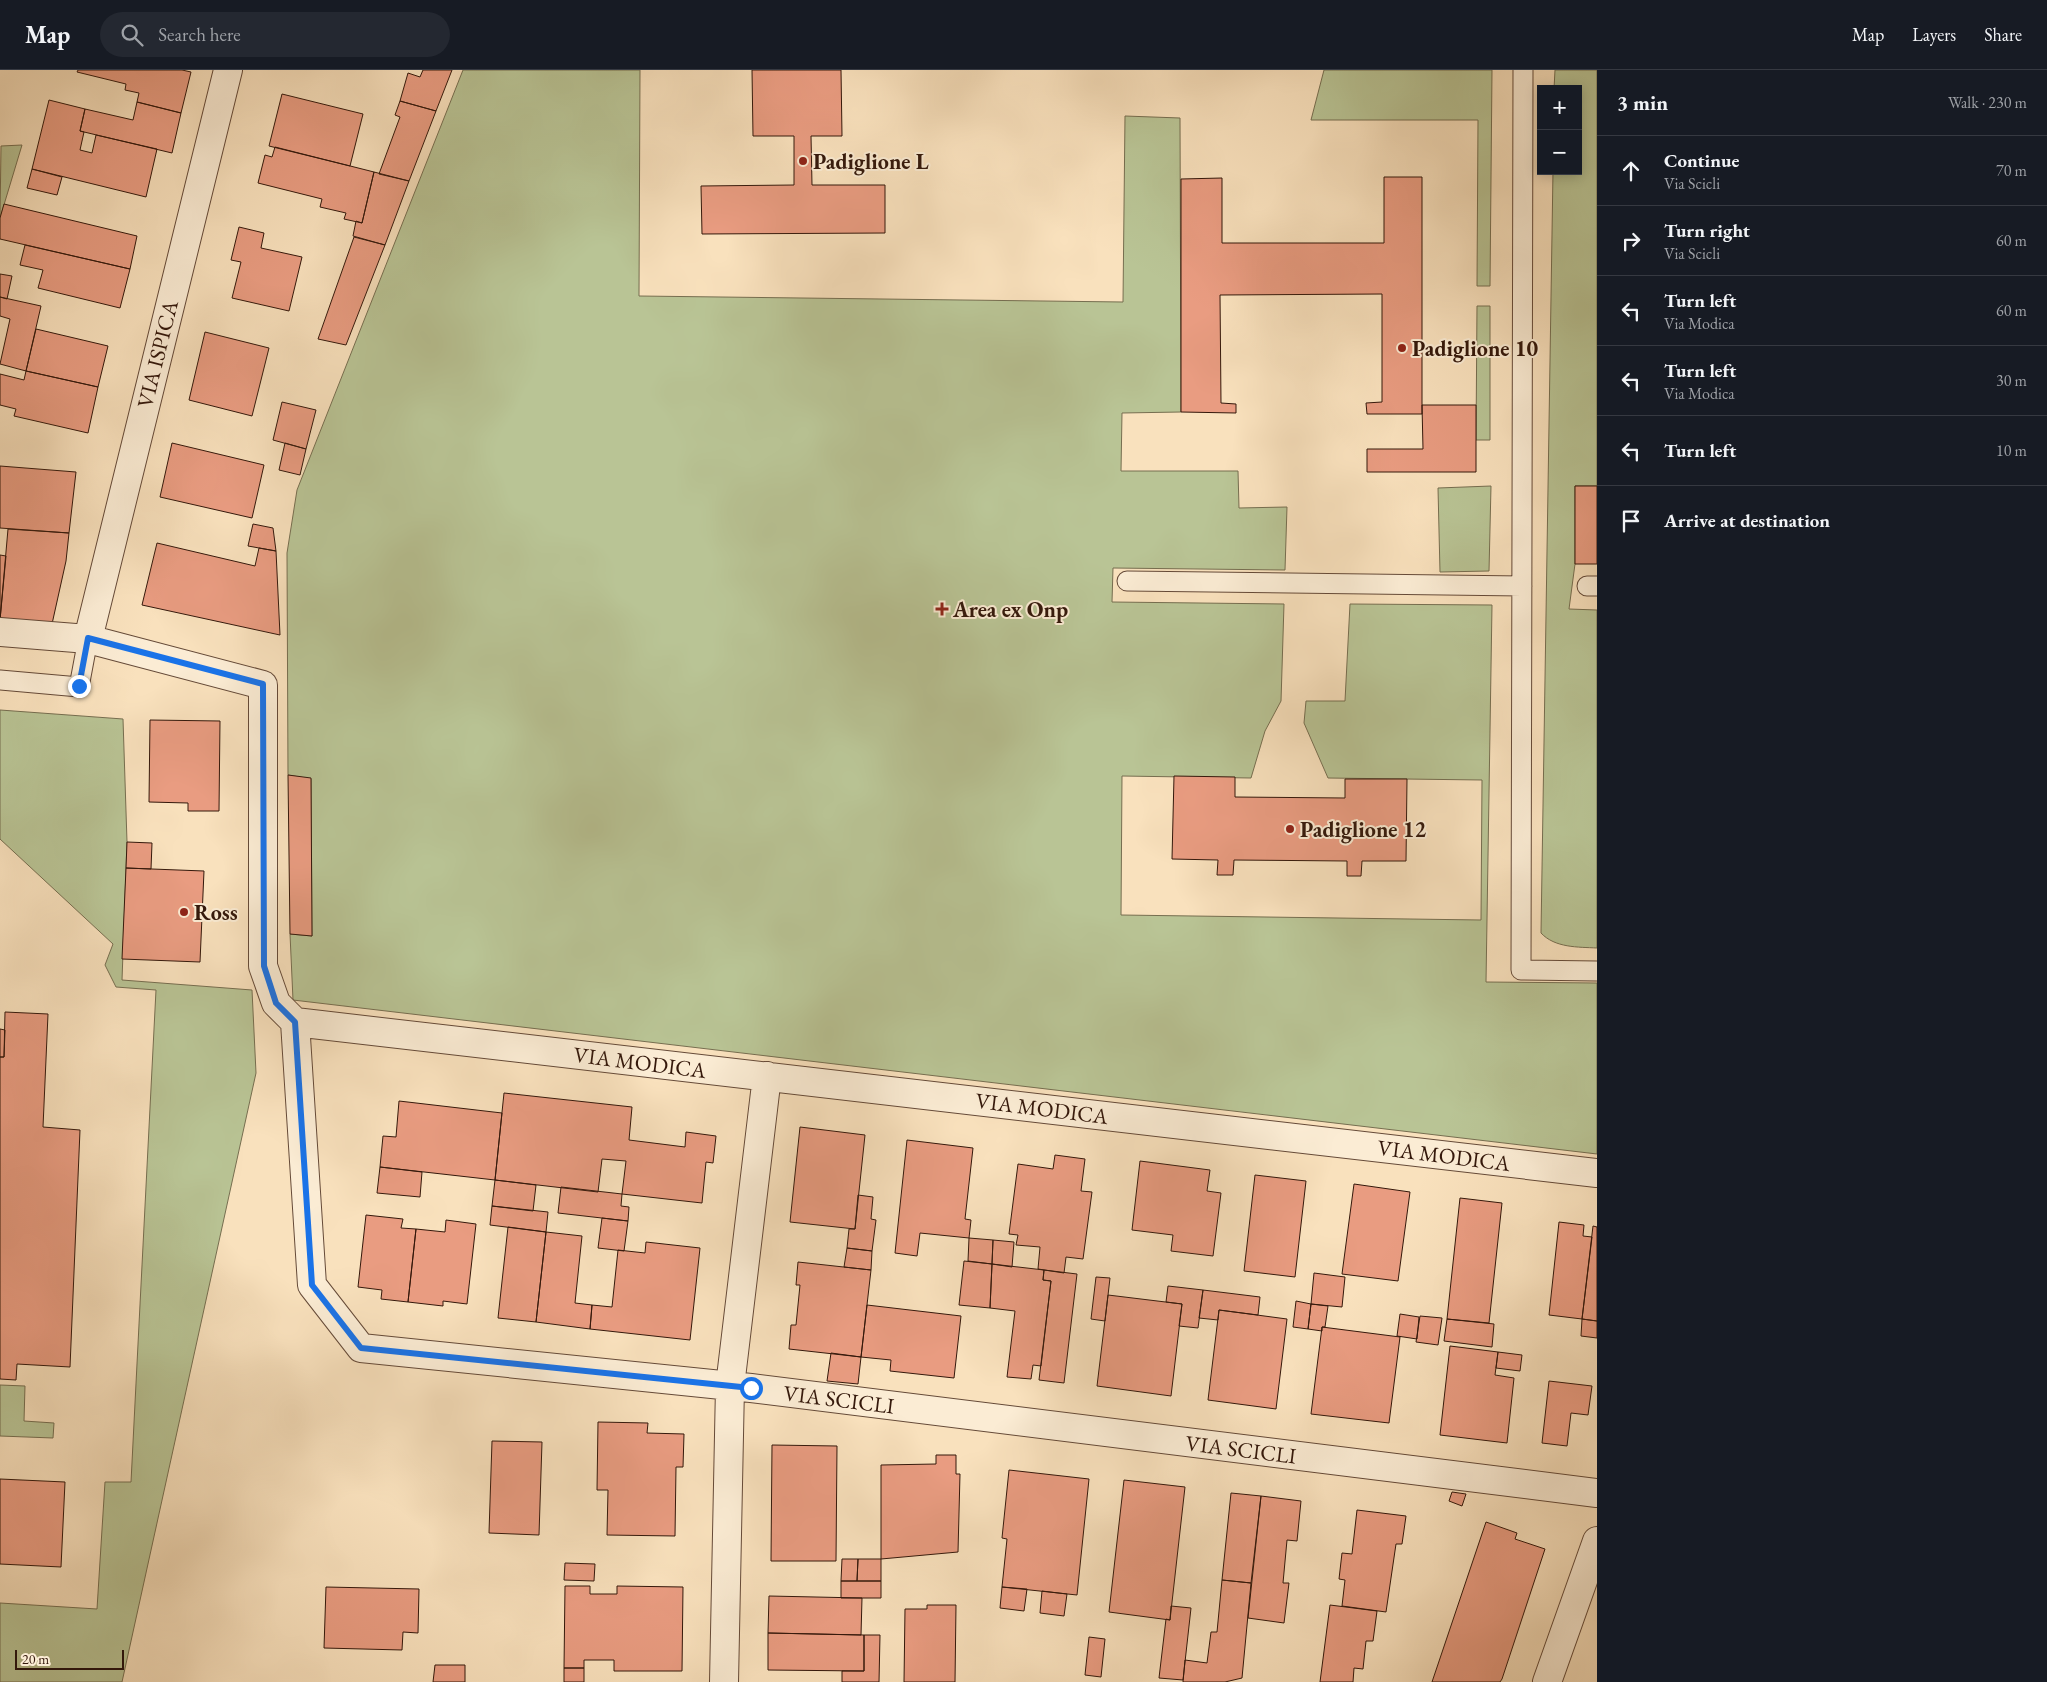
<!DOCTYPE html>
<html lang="en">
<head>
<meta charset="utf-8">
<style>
  :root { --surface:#171b24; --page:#242831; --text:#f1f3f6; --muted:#9ea1a6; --line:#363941 }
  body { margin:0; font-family:"EB Garamond",serif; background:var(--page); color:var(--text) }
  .controls { position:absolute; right:15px; top:15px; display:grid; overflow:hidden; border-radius:0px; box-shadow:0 2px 12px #0003 }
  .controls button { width:45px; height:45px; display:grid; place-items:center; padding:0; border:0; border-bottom:1px solid var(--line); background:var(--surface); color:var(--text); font:25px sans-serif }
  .scale { position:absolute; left:15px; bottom:12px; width:109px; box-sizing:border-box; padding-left:5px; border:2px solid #34180b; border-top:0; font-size:14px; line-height:18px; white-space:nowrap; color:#34180b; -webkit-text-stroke:4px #fbecd4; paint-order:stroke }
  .stop { position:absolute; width:15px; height:15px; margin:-11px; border:4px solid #1a73e8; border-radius:50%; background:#fff }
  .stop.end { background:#1a73e8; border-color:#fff; box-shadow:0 1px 5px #0008 }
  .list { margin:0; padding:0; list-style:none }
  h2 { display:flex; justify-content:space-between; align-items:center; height:65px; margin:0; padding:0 20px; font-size:21px }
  h2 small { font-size:16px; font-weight:400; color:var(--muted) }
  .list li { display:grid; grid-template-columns:32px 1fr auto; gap:15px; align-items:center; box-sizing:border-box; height:70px; padding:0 20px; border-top:1px solid var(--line) }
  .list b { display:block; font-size:19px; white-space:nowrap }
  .list p { margin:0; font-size:16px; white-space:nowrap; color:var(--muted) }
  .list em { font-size:16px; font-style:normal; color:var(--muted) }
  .icon { flex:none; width:28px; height:28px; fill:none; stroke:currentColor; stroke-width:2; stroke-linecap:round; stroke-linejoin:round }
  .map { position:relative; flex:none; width:1597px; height:1612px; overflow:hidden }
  header { display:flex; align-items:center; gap:30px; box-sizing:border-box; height:70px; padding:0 25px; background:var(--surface); border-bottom:1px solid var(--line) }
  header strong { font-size:24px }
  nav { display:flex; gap:28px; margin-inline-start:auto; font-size:18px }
  .search { width:350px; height:45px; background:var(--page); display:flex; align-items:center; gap:12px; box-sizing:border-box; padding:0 18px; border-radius:28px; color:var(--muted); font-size:19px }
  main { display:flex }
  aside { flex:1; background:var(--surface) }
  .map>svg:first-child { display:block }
  .green { fill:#b9c495; stroke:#766e50 }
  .building { fill:#e99c81; stroke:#34180b }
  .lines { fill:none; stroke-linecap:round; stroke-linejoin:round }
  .service-casing { stroke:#654a38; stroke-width:21 }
  .minor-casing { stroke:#654a38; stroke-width:30 }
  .service { stroke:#fbecd4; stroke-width:19 }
  .minor { stroke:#fbecd4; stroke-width:28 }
  .route { stroke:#1a73e8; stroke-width:6 }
  .poi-dot { fill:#8f2418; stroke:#fbecd4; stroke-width:2 }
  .labels { text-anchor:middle; stroke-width:4; stroke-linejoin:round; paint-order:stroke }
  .poi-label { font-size:22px; font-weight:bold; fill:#34180b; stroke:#fbecd4; text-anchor:start }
  .street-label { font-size:22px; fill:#34180b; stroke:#fbecd4 }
</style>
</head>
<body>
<header>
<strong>Map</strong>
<div class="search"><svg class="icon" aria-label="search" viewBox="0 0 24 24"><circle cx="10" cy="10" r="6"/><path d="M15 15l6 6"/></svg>Search here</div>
<nav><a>Map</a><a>Layers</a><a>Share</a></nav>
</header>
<main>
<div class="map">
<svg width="1597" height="1612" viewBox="0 0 1597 1612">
  <rect width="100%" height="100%" fill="#f9e1bd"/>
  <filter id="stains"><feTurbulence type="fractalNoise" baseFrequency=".004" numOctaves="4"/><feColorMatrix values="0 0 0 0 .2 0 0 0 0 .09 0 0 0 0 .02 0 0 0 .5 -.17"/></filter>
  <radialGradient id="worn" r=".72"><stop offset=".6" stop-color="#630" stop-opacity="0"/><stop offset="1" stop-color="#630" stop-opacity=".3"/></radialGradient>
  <!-- green -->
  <path class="green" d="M 463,0 L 640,0 L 639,226 L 1123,232 L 1125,46 L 1180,48 L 1181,342 L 1122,343 L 1121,401 L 1238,401 L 1239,438 L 1287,437 L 1285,500 L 1113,498 L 1112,532 L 1284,534 L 1281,631 L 1265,661 L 1251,708 L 1122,706 L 1121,845 L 1481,850 L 1482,710 L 1328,708 L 1304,653 L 1306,631 L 1345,631 L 1350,534 L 1492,535 L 1486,912 L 1597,913 L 1597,1084 L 293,930 L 290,864 L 312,866 L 311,709 L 288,705 L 287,483 L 297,420 Z
    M 1324,0 L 1492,0 L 1490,216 L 1477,216 L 1478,50 L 1311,50 Z
    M 1555,0 L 1597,0 L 1597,416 L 1575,416 L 1575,494 L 1569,539 L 1597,540 L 1597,878 C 1578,877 1555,878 1541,863 L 1553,101 L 1578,101 L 1578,19 L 1554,19 Z
    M 22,75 L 0,148 L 1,76 Z
    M 1477,236 L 1490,236 L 1490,370 L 1476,370 Z
    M 1491,416 L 1489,501 L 1440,502 L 1438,418 Z
    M 0,640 L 123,649 L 127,772 L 122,910 L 252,920 L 256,1003 L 122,1612 L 0,1612 L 0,1533 L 97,1539 L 105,1412 L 131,1412 L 156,920 L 116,917 L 105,895 L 113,874 L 0,769 Z
    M 0,1315 L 25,1316 L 24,1351 L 54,1353 L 53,1368 L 0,1366 Z"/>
  <!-- building -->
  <path class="building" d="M 78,0 L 182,0 L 191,2 L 181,43 L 137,32 L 139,23 L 125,20 L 126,14 L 77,2 Z
    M 423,0 L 452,0 L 436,41 L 400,31 L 408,3 L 420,7 Z
    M 752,0 L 841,0 L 842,66 L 811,66 L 812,115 L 885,115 L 885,163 L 702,164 L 701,116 L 794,115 L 794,66 L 753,66 Z
    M 282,24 L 363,44 L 350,96 L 269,76 Z
    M 49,30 L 85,39 L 80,61 L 84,62 L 80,80 L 92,83 L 96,65 L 157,79 L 146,127 L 32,99 Z
    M 400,31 L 436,41 L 409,111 L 379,104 L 400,47 L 395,45 Z
    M 137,32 L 181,43 L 172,83 L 80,61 L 85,39 L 133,50 Z
    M 275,77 L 374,102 L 362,153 L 344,149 L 346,143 L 320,137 L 322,129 L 258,113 L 265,85 L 272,87 Z
    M 32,99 L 62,107 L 57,125 L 27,118 Z
    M 374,102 L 409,111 L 385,175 L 353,166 L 356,151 L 362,153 Z
    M 1384,107 L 1422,107 L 1422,344 L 1367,344 L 1366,333 L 1382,332 L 1382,224 L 1220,225 L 1221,333 L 1236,334 L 1236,343 L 1181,342 L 1181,109 L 1222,108 L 1222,173 L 1384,173 Z
    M 4,134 L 137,166 L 130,199 L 0,169 L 0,148 Z
    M 239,157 L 264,163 L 261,178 L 302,187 L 289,241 L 232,228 L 241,192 L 231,190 Z
    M 354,167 L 385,175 L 346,275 L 318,269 Z
    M 25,175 L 130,199 L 120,238 L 38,218 L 43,200 L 20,195 Z
    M 0,204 L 12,206 L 7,229 L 0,227 Z
    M 0,227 L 41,236 L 26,301 L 0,294 L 10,249 L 0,246 Z
    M 36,259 L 108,276 L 98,317 L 26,301 Z
    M 205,262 L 269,278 L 252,346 L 189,330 Z
    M 26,301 L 98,317 L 88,363 L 14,346 L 16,339 L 0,335 L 0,304 L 24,310 Z
    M 282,332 L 316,340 L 306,379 L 273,370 Z
    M 1422,335 L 1476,335 L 1476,402 L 1367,402 L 1367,379 L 1423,379 Z
    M 172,373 L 264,395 L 252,448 L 160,427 Z
    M 285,373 L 306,379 L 300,405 L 279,400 Z
    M 0,396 L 76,402 L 69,463 L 0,458 Z
    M 1575,416 L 1597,416 L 1597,494 L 1575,494 Z
    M 253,454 L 273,458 L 276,481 L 248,476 Z
    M 8,459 L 69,463 L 66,491 L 52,554 L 0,550 Z
    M 157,473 L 255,496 L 259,478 L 276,481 L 280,565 L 142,535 Z
    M 0,485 L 6,486 L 0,550 Z
    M 150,650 L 220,651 L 219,741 L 188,741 L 188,733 L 149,732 Z
    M 288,705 L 311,708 L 312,866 L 290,864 Z
    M 1174,706 L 1235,707 L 1235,727 L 1345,728 L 1345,709 L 1407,709 L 1406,791 L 1362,791 L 1361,806 L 1347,806 L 1347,791 L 1234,790 L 1233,805 L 1217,805 L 1218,790 L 1172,789 Z
    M 127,772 L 152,773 L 151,799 L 126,798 Z
    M 126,798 L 204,801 L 200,892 L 122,889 Z
    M 5,942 L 48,944 L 43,1057 L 80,1060 L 70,1297 L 17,1294 L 16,1310 L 0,1309 L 0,987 L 4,987 Z
    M 0,959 L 5,960 L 4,987 L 0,987 Z
    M 504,1023 L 632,1037 L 629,1070 L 685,1077 L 686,1062 L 716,1066 L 713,1093 L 706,1092 L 702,1133 L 622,1124 L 626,1091 L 602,1089 L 598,1122 L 495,1110 Z
    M 399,1031 L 502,1043 L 495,1110 L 380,1097 L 383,1066 L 396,1067 Z
    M 800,1057 L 865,1065 L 855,1159 L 790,1152 Z
    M 907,1070 L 973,1078 L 965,1149 L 971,1150 L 969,1168 L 920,1163 L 917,1186 L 895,1183 Z
    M 1055,1085 L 1085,1089 L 1081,1121 L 1092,1122 L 1083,1189 L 1066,1187 L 1064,1203 L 1038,1199 L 1040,1177 L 1016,1175 L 1018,1165 L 1009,1164 L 1018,1094 L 1053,1099 Z
    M 1140,1091 L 1210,1100 L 1207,1121 L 1221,1123 L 1213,1186 L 1171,1181 L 1173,1165 L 1132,1160 Z
    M 380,1097 L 422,1102 L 420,1127 L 377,1123 Z
    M 1255,1105 L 1306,1111 L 1295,1207 L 1244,1201 Z
    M 495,1110 L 536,1115 L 533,1141 L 492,1136 Z
    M 1354,1114 L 1410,1122 L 1398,1211 L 1342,1204 Z
    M 561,1117 L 622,1124 L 621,1136 L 629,1137 L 628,1151 L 558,1143 Z
    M 858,1125 L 873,1127 L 871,1149 L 876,1150 L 872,1181 L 847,1178 L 849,1159 L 855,1159 Z
    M 1460,1128 L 1502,1133 L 1489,1253 L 1447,1249 Z
    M 492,1136 L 548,1142 L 546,1162 L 490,1155 Z
    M 366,1145 L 403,1149 L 401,1158 L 416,1159 L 408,1232 L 381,1229 L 382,1220 L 358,1217 Z
    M 602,1148 L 628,1151 L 624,1181 L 598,1178 Z
    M 446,1150 L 476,1154 L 467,1234 L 443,1231 L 443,1236 L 408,1232 L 416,1159 L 445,1162 Z
    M 1559,1152 L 1584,1155 L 1583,1166 L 1592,1167 L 1582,1249 L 1549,1245 Z
    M 1593,1156 L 1597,1157 L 1597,1251 L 1582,1249 Z
    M 508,1157 L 546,1162 L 536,1252 L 498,1248 Z
    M 546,1162 L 582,1166 L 575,1233 L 592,1235 L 590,1259 L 536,1252 Z
    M 969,1168 L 993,1170 L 992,1194 L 968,1191 Z
    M 993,1170 L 1014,1172 L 1012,1197 L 992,1194 Z
    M 646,1172 L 700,1178 L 690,1270 L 590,1259 L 592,1235 L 612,1237 L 618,1180 L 645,1183 Z
    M 847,1178 L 872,1181 L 871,1200 L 844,1197 Z
    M 964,1191 L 992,1194 L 990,1238 L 959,1235 Z
    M 798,1192 L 871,1200 L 861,1287 L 789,1279 L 791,1255 L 796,1255 L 800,1215 L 796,1215 Z
    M 992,1194 L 1044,1200 L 1043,1210 L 1051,1211 L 1041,1296 L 1033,1295 L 1031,1309 L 1007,1307 L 1015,1241 L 990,1238 Z
    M 1044,1200 L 1077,1204 L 1064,1313 L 1039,1310 L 1051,1211 L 1043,1210 Z
    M 1314,1203 L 1345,1207 L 1342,1237 L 1311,1234 Z
    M 1096,1207 L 1110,1208 L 1105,1251 L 1091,1249 Z
    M 1168,1216 L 1203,1220 L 1198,1258 L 1179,1256 L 1182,1234 L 1166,1232 Z
    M 1203,1220 L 1260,1227 L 1258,1245 L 1219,1240 L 1218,1250 L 1199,1248 Z
    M 1108,1225 L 1182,1234 L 1171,1326 L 1097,1316 Z
    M 1296,1231 L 1311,1234 L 1308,1259 L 1293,1257 Z
    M 1311,1234 L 1328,1236 L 1325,1257 L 1322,1257 L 1322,1261 L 1308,1259 Z
    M 867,1235 L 961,1246 L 954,1308 L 890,1301 L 891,1290 L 861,1287 Z
    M 1219,1240 L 1287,1249 L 1276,1339 L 1208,1330 Z
    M 1400,1244 L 1419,1247 L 1417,1269 L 1397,1266 Z
    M 1420,1246 L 1442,1248 L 1438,1275 L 1416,1272 Z
    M 1447,1249 L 1494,1254 L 1492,1277 L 1444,1271 Z
    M 1582,1249 L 1597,1251 L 1597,1268 L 1581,1266 Z
    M 1322,1257 L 1400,1267 L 1389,1353 L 1311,1344 Z
    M 1450,1276 L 1498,1282 L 1495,1305 L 1514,1308 L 1507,1373 L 1440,1365 Z
    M 1498,1282 L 1522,1285 L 1520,1301 L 1496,1298 Z
    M 831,1283 L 861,1287 L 858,1314 L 827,1311 Z
    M 1549,1311 L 1592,1316 L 1588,1345 L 1571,1343 L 1567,1376 L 1542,1373 Z
    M 598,1352 L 648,1353 L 647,1363 L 684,1364 L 683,1397 L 676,1397 L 675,1466 L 607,1465 L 608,1420 L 597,1420 Z
    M 492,1371 L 542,1372 L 539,1465 L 489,1463 Z
    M 772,1375 L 837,1376 L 836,1491 L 771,1491 Z
    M 936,1385 L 956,1385 L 956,1404 L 960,1404 L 958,1482 L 881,1489 L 881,1395 L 936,1394 Z
    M 1009,1400 L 1089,1409 L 1077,1525 L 1002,1517 L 1007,1469 L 1002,1468 Z
    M 0,1409 L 65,1412 L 61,1497 L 0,1494 Z
    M 1124,1410 L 1185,1417 L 1170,1550 L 1109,1542 Z
    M 1452,1422 L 1466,1424 L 1462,1436 L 1449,1431 Z
    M 1231,1423 L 1261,1426 L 1251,1513 L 1222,1510 Z
    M 1261,1426 L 1301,1431 L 1297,1471 L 1287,1470 L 1283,1513 L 1289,1513 L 1284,1553 L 1248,1548 Z
    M 1357,1440 L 1406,1446 L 1402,1474 L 1396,1474 L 1386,1542 L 1342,1536 L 1345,1510 L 1339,1509 L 1342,1483 L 1352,1484 Z
    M 1486,1452 L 1517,1463 L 1515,1469 L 1545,1479 L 1502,1609 L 1500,1612 L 1432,1612 Z
    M 842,1489 L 858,1489 L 857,1511 L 841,1511 Z
    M 858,1489 L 881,1489 L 881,1511 L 857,1511 Z
    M 565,1493 L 595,1494 L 594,1511 L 564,1510 Z
    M 1222,1510 L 1251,1513 L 1242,1608 L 1225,1612 L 1183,1612 L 1185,1590 L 1207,1593 L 1211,1562 L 1217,1562 Z
    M 841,1511 L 881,1511 L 881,1528 L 841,1528 Z
    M 565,1516 L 590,1516 L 590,1524 L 617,1524 L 617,1516 L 683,1517 L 682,1601 L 614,1601 L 614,1590 L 584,1590 L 584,1598 L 564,1598 Z
    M 326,1517 L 419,1519 L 418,1563 L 403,1562 L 402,1580 L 324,1578 Z
    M 1002,1517 L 1027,1519 L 1024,1541 L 1000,1538 Z
    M 1042,1521 L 1067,1524 L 1064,1546 L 1040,1543 Z
    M 769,1526 L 862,1528 L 861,1565 L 768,1563 Z
    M 927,1535 L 956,1535 L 955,1612 L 904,1612 L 905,1539 L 927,1539 Z
    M 1330,1535 L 1377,1541 L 1373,1571 L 1366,1571 L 1363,1599 L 1354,1598 L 1353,1612 L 1320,1612 Z
    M 1171,1536 L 1191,1538 L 1183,1610 L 1159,1608 L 1166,1549 L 1170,1550 Z
    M 768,1563 L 864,1565 L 864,1601 L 768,1600 Z
    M 864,1565 L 880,1565 L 879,1612 L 842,1612 L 842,1601 L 864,1601 Z
    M 1089,1567 L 1105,1569 L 1101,1607 L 1085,1605 Z
    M 435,1595 L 465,1595 L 465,1612 L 433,1612 Z
    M 564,1598 L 584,1598 L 584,1612 L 564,1612 Z"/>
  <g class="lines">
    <defs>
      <path id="service" d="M 1523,0 L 1521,900 L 1597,901
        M 1127,511 L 1522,516
        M 1587,516 L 1597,516
        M 0,610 L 79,617 L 88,569"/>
      <path id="minor" d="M 0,562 L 88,569 L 263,615 L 263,896 L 276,933 L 295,952 L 1597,1103
        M 88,569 L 228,0
        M 295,952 L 312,1215 L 361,1278 L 751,1318 L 1597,1423
        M 724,1612 L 730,1316 L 767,1006
        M 1547,1612 L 1597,1471"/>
    </defs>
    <!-- service casing -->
    <use href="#service" class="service-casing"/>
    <!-- minor casing -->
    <use href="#minor" class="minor-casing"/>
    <!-- service -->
    <use href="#service" class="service"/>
    <!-- minor -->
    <use href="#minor" class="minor"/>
  </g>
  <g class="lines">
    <!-- route -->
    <path class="route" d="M 79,616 L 88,568 L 263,614 L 264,896 L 276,933 L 295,952 L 312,1215 L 361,1278 L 751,1318"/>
  </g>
  <!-- markers -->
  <g class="poi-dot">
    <circle cx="803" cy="91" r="5"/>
    <circle cx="1402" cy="278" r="5"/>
    <path d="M939.5 531.5h5v5h5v5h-5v5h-5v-5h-5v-5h5z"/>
    <circle cx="1290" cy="759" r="5"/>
    <circle cx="184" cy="842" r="5"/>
  </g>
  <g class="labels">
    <!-- poi labels -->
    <g class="poi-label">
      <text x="813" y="99">Padiglione L</text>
      <text x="1412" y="286">Padiglione 10</text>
      <text x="953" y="547">Area ex Onp</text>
      <text x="1300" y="767">Padiglione 12</text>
      <text x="194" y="850">Ross</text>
    </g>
    <!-- street labels -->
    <g class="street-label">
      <text transform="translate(157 284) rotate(-76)" y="8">VIA ISPICA</text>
      <text transform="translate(640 992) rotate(7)" y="8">VIA MODICA</text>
      <text transform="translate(1042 1038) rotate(7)" y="8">VIA MODICA</text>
      <text transform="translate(1444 1085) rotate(7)" y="8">VIA MODICA</text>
      <text transform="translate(839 1329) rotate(7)" y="8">VIA SCICLI</text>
      <text transform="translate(1241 1379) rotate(7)" y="8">VIA SCICLI</text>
    </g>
  </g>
  <rect width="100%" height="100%" filter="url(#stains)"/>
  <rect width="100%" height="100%" fill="url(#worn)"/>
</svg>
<div class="controls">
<button>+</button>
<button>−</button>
</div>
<div class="scale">20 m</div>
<div class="stop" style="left:751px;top:1318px"></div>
<div class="stop end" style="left:79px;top:616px"></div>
</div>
<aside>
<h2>3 min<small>Walk · 230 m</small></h2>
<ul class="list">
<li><svg class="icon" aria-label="ahead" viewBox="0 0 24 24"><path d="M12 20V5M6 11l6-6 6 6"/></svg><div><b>Continue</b><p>Via Scicli</p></div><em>70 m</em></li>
<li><svg class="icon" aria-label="right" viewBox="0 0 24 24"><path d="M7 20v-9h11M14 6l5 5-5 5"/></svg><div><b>Turn right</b><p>Via Scicli</p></div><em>60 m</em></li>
<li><svg class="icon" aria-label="left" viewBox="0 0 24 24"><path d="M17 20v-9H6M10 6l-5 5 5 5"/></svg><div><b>Turn left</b><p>Via Modica</p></div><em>60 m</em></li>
<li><svg class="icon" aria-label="left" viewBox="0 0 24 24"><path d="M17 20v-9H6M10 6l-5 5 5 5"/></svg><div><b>Turn left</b><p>Via Modica</p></div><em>30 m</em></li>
<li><svg class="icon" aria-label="left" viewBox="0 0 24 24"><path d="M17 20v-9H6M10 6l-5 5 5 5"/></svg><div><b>Turn left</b></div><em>10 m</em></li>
<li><svg class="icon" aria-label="arrive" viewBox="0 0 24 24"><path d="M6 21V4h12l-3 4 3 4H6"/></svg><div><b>Arrive at destination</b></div></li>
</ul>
</aside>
</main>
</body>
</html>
